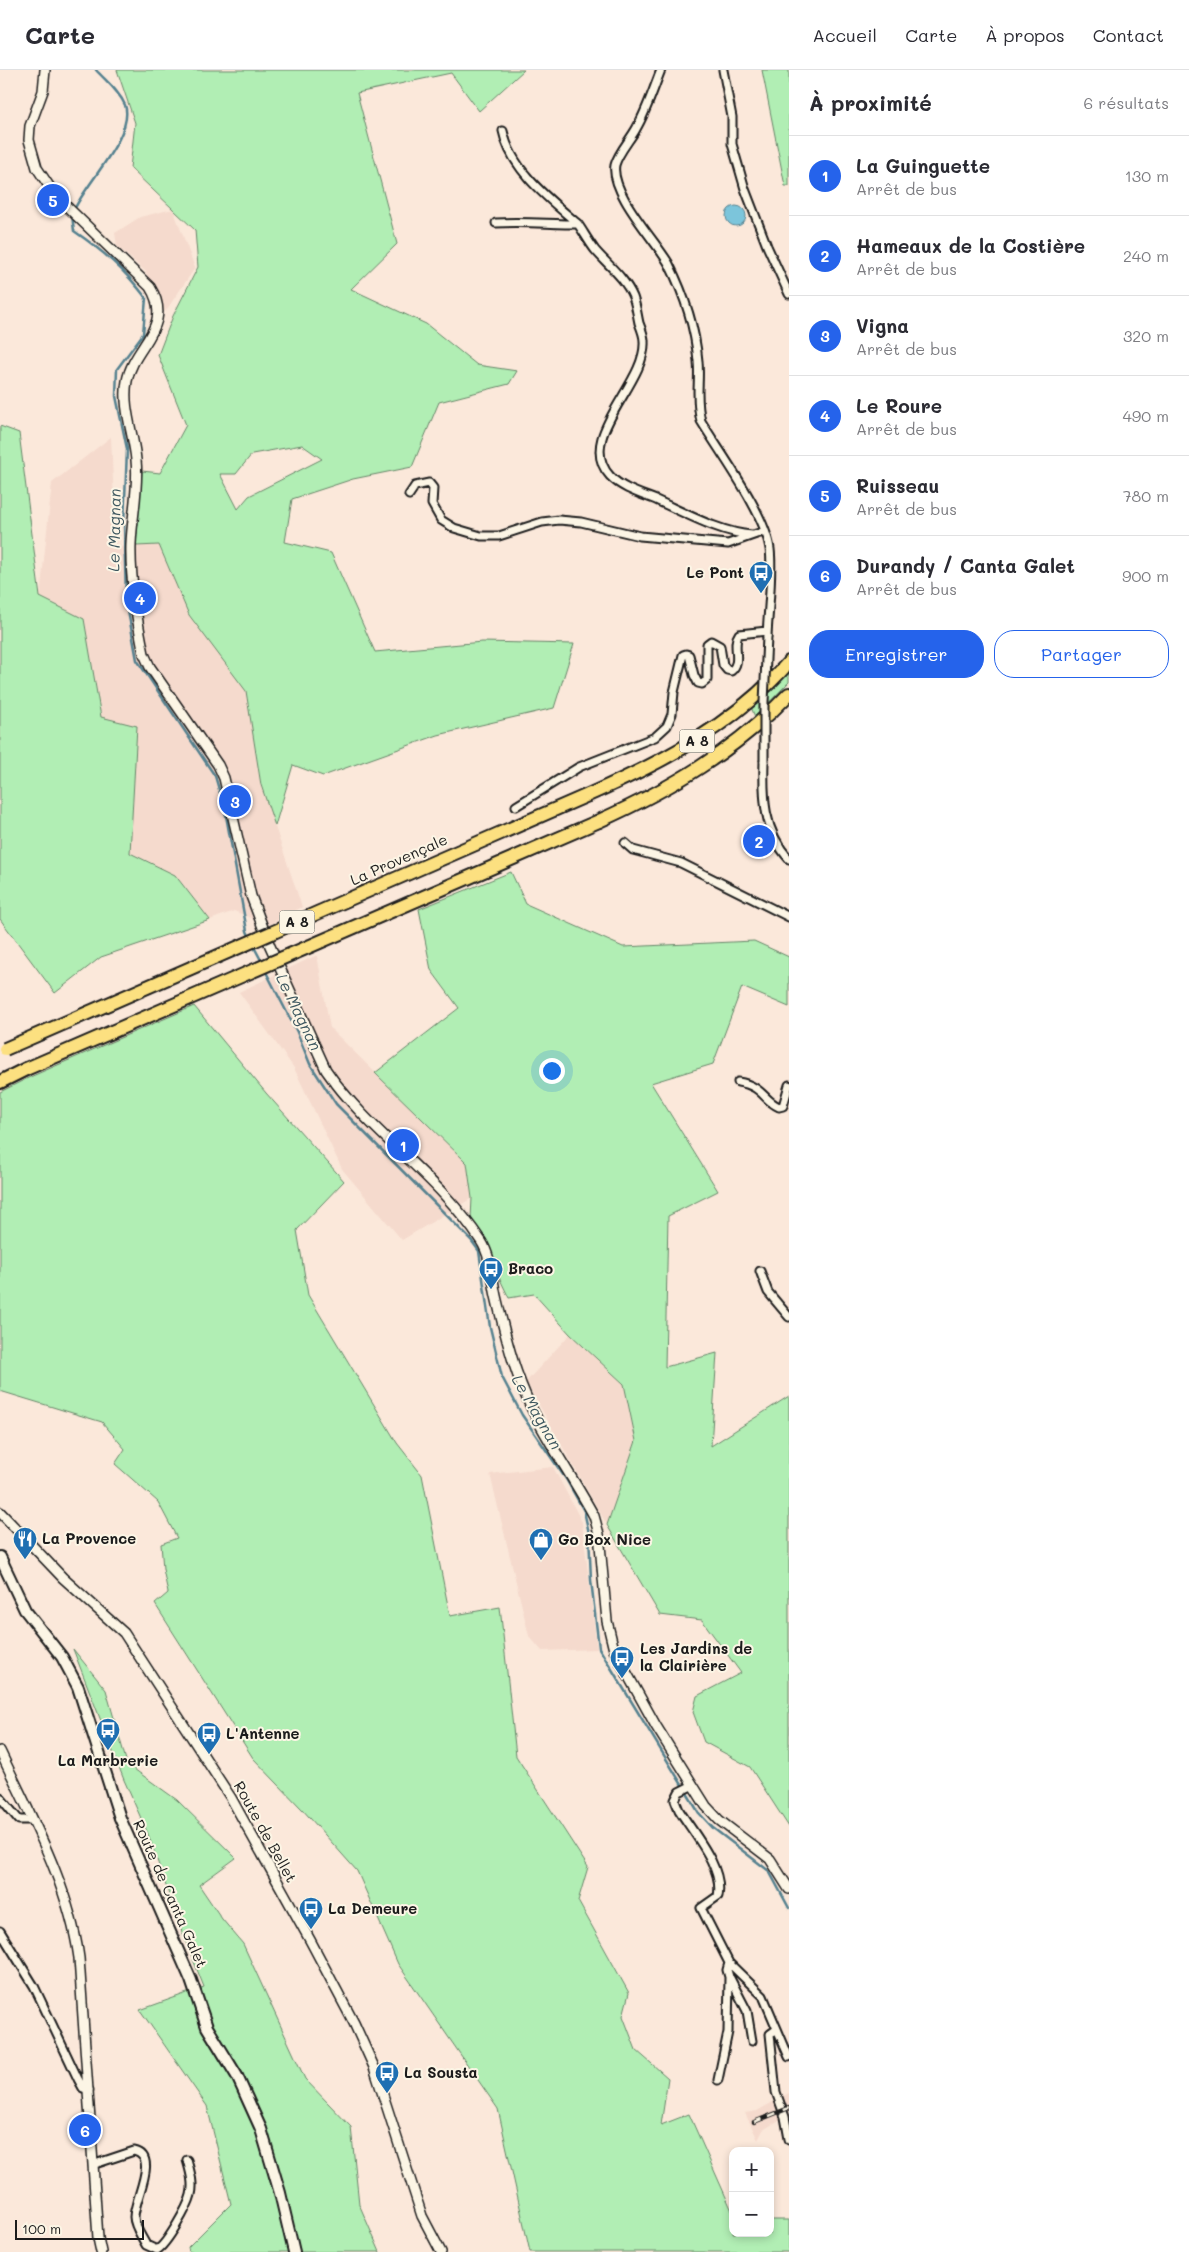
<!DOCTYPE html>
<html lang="fr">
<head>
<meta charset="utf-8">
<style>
  :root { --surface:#fff; --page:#f2f2f3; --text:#2b2b33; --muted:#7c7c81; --line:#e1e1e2; --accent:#2563eb }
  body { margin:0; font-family:Mali,sans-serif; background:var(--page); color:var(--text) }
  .controls { position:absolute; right:15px; bottom:15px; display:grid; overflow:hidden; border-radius:10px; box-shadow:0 2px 8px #0003 }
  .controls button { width:45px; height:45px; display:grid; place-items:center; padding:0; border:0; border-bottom:1px solid var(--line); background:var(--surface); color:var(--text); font:25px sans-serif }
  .scale { position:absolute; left:15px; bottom:12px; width:129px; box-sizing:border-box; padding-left:5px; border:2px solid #1c1c1c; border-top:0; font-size:14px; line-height:18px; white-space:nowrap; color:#1c1c1c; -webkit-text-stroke:4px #fcf5e5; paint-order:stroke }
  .you { position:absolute; left:551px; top:1000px; width:18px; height:18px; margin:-12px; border:4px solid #fff; border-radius:50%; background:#1a73e8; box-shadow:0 0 0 8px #1a73e833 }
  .badge { display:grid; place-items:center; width:32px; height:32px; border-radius:50%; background:var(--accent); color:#fff; font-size:16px; font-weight:700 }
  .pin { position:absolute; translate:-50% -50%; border:2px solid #fff; box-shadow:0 1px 5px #0006 }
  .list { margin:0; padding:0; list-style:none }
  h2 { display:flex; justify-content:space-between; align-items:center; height:65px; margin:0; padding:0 20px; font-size:21px }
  h2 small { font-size:16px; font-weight:400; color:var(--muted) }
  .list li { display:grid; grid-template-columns:32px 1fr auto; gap:15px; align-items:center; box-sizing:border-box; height:80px; padding:0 20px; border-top:1px solid var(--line) }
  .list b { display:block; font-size:19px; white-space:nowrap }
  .list p { margin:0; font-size:16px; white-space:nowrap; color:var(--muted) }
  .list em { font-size:16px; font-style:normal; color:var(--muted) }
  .actions { display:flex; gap:10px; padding:15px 20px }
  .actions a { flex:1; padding:11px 0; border:1px solid var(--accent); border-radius:20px; text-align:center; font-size:18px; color:var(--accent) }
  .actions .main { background:var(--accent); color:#fff }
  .map { position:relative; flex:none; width:789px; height:2182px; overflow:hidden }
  header { display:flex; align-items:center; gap:30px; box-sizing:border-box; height:70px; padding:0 25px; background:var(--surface); border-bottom:1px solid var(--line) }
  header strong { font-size:24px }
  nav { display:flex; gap:28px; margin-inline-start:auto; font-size:18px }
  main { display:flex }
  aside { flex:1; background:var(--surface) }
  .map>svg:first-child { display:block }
  .built { fill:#f5dacd }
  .green { fill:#b1eeb4; stroke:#668568; fill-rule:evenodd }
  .water { fill:#7bc5db; stroke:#55818f }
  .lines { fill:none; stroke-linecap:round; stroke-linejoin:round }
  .stream { stroke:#55818f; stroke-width:2.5 }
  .minor-casing { stroke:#1c1c1c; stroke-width:11 }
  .tertiary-casing { stroke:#1c1c1c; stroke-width:12 }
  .secondary-casing { stroke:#1c1c1c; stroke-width:14 }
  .motorway-casing { stroke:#1c1c1c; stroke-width:16 }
  .minor { stroke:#fcf5e5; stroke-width:7 }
  .tertiary { stroke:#fcf5e5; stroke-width:9 }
  .secondary { stroke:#fcf5e5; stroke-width:10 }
  .motorway { stroke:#fce080; stroke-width:12 }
  .rail-casing { stroke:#1c1c1c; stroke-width:4.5 }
  .rail { stroke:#fcf5e5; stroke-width:2.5; stroke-dasharray:8; stroke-linecap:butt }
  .minor-bridge-casing { stroke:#1c1c1c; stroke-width:11; stroke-linecap:butt }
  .motorway-bridge-casing { stroke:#1c1c1c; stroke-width:16; stroke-linecap:butt }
  .minor-bridge { stroke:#fcf5e5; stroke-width:7 }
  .motorway-bridge { stroke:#fce080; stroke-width:12 }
  .labels { text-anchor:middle; stroke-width:4; stroke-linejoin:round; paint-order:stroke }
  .shield { fill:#fcf5e5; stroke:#5f5d58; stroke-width:1 }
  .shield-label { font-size:14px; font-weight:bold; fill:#1c1c1c }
  .poi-label { font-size:15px; font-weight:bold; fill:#1c1c1c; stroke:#fcf5e5; text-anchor:start }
  .street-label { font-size:15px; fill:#1c1c1c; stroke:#fcf5e5 }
  .water-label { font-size:16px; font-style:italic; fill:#3d575f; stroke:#fcf5e5 }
</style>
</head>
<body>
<header>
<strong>Carte</strong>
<nav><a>Accueil</a><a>Carte</a><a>À propos</a><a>Contact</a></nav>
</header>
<main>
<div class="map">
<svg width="789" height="2182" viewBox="0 0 789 2182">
  <rect width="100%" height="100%" fill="#fbe8da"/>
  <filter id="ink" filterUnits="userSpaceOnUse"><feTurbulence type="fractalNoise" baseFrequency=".02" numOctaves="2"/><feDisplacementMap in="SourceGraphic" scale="10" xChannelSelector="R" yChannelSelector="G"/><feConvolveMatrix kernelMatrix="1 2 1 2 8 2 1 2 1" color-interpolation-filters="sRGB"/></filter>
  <g filter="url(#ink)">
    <!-- built -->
    <path class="built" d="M 173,139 L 195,198 L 165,242 L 145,201 L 117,176 L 115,163 L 140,147 Z
      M 111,367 L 116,477 L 159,475 L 189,545 L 246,621 L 261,715 L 302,837 L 269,855 L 234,841 L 210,850 L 175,805 L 130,783 L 137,656 L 101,647 L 84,549 L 40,527 L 52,413 Z
      M 317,885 L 330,958 L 467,1093 L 472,1128 L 402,1170 L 342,1099 L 294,998 L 239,922 Z
      M 570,1264 L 624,1314 L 636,1371 L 607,1455 L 526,1312 Z
      M 553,1397 L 582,1452 L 597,1579 L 542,1581 L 529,1566 L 490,1404 Z
      M 789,2023 L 789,2047 L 781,2049 L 763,2060 L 758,2070 L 745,2043 L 757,2041 Z"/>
    <!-- green -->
    <path class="green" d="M 117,0 L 524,0 L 479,41 L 451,3 L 357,23 L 397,174 L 351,219 L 426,254 L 477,295 L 517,301 L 509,314 L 439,332 L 412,397 L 353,409 L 292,429 L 285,472 L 331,483 L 375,582 L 482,572 L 574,574 L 554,638 L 438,665 L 323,706 L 293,695 L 275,756 L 261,715 L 246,621 L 189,545 L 159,475 L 136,476 L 142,401 L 160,403 L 186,355 L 158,285 L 173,246 L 198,197 L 195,160 L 130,98 L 135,53 ZM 302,375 L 322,389 L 249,426 L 238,439 L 220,404 L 236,404 L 252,384 Z
      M 762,0 L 789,0 L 789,116 L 785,116 Z
      M 0,356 L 19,363 L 40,527 L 84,549 L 101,647 L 137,656 L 130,783 L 175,805 L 210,850 L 101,887 L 55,923 L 0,849 Z
      M 789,601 L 789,612 L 755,647 L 751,637 Z
      M 511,802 L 526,834 L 623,877 L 754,871 L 789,887 L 789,937 L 742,917 L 713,994 L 651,1013 L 718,1121 L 668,1146 L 665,1297 L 717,1283 L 711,1376 L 789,1326 L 789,1757 L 750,1697 L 704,1672 L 693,1642 L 697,1626 L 741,1603 L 702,1550 L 660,1545 L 607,1455 L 636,1371 L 624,1314 L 570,1264 L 534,1224 L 509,1228 L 471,1149 L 472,1128 L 467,1093 L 375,1003 L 459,938 L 431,900 L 419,839 Z
      M 194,936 L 266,1023 L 344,1111 L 297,1160 L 308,1225 L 397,1373 L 422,1405 L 450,1546 L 500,1537 L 516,1686 L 588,1797 L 578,1831 L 629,1923 L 623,1946 L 636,1980 L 668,2008 L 661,2055 L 689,2044 L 733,2143 L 733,2163 L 770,2163 L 770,2150 L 789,2150 L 789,2182 L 530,2182 L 498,2039 L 398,1894 L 357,1801 L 302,1739 L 253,1688 L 155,1534 L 168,1523 L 163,1499 L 161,1474 L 177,1468 L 158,1432 L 115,1394 L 125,1379 L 102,1352 L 0,1321 L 0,1022 L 30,1007 Z
      M 73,1579 L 106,1620 L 127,1694 L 177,1730 L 236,1788 L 199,1815 L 222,1849 L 243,1874 L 305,2009 L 351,2057 L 359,2134 L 380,2182 L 189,2182 L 188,2177 L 231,2134 L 207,2036 L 140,1940 L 204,1917 L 182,1862 L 148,1764 L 124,1710 Z"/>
    <!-- water -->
    <path class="water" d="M726 146a10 10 0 1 1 20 0a10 10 0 1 1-20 0Z"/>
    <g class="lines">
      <!-- stream -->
      <path class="stream" d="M 74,140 C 86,113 135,64 125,35 C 119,21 106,11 96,0
        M 72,145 L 74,161 C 103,181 125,200 146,228 L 143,264 L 117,299 L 116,326 L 127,379 L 124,454 L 126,530 L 137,590 L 215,706 L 225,740 L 247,861 L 250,868
        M 253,875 L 262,892
        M 265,900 L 297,962 L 310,994 L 336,1034 L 471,1170 L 479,1181 L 490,1257 L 502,1307 L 522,1345 L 566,1409 L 584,1441 L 589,1463 L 591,1510 L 599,1578 L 699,1743 L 713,1758 L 769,1801 L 789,1838"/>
      <defs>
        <path id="minor" d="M 661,0 C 653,20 647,40 636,59 C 630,70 618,83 615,95 C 610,123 656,171 669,194 C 684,224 695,257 698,291 C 700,313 695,327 701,351 C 721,384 765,443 770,479 C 773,504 768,540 767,567
          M 723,0 L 732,47 L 732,74 L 745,119 L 767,176 L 789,224
          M 503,61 C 511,100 549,129 578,154
          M 496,153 C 523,151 550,154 578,154 C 584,163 589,172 595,180 C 608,195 625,208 633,227 C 636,235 637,244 639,253 C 641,258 644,265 644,271 C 647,314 574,367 610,406 C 621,418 641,424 656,430 C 685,443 721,463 752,465
          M 409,425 L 415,416 L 429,413 L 433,418 L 432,434 L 441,450 L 454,458 L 481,466 L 499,466 L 542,452 L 559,450 L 581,452 L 640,466 L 728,474 L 765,461
          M 764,691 C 763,727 763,760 789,789
          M 516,736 L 579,697 L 655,667 L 667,656 L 672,644 L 674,622 L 683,585 L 686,584 L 689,585 L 694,605 L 698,613 L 702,614 L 707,610 L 707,574 L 711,571 L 720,576 L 723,595 L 727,600 L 731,601 C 743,592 731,575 739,564 L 767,561
          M 625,773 L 633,780 L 681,793 L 789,847
          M 738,1012 C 763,1016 763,1030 779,1037 L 783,1036 L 789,1015
          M 760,1201 L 768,1222 L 789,1247
          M 693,1715 L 679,1722 L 675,1730 L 679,1740 C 694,1764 724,1798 718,1826 L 701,1838 L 729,1893 L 763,1926 L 789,1987
          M 0,1727 L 19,1750 L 33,1750
          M 0,1861 L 34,1916 L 78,2009 L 83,2018 L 89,2020
          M 730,1908 L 747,1941 L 752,1971
          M 777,1959 L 770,1964 L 776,2022 L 785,2047 L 789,2069
          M 718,2010 L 728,1962 L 729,1907 L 727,1900 L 729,1893
          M 95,2094 L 134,2081 C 160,2086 134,2129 134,2147 C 134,2156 142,2167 146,2175 L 157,2180 C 167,2174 188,2137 191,2125 C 194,2113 190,2101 187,2090"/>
        <path id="tertiary" d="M 45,0 L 43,21 L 30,56 L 29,70 L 37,98 L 55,125 L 150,217 C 175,257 133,276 127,311 C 122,337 134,365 136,390 C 139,418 132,446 131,474 C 130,510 137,549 144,584 L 150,597 L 218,695 L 224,708 L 251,826 L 270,876 L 326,1000 C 370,1064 439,1106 481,1171 C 491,1186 492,1208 496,1226 C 502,1252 508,1278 517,1303 C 534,1354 568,1398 594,1446 L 599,1464 L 607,1551 L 614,1580 L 656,1656 L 706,1736 L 719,1750 L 770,1789 L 789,1819
          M 0,1442 L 63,1508 L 124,1563 L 231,1728 L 310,1870 L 354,1953 L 374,1997 L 422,2146 L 441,2182
          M 0,1681 C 31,1747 69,1815 79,1888 L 98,2168 L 101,2182"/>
        <path id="secondary" d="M 0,1487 L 25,1540 L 62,1587 L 78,1617 L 120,1748 L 191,1910 L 207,1957 L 237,2006 L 261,2059 L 280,2123 L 294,2182"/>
        <path id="motorway" d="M 588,725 C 663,692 734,655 789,592
          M 599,751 C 670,719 735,681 789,624
          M 0,1012 L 26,999"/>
      </defs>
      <!-- minor casing -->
      <use href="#minor" class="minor-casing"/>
      <!-- tertiary casing -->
      <use href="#tertiary" class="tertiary-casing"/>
      <!-- secondary casing -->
      <use href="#secondary" class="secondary-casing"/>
      <!-- motorway casing -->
      <use href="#motorway" class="motorway-casing"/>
      <!-- minor -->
      <use href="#minor" class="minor"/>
      <!-- tertiary -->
      <use href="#tertiary" class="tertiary"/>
      <!-- secondary -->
      <use href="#secondary" class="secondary"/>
      <!-- motorway -->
      <use href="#motorway" class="motorway"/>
      <defs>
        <path id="rail" d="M 754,2052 L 789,2038"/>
      </defs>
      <!-- rail casing -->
      <use href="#rail" class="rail-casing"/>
      <!-- rail -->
      <use href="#rail" class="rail"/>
      <defs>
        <path id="minor-bridge" d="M 764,691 L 764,632 L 767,567"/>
        <path id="motorway-bridge" d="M 5,979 L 588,725
          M 26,999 L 599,751"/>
      </defs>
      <!-- minor-bridge casing -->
      <use href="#minor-bridge" class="minor-bridge-casing"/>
      <!-- motorway-bridge casing -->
      <use href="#motorway-bridge" class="motorway-bridge-casing"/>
      <!-- minor-bridge -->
      <use href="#minor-bridge" class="minor-bridge"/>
      <!-- motorway-bridge -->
      <use href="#motorway-bridge" class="motorway-bridge"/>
    </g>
  </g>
  <!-- icons -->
  <defs>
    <symbol id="bus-pin" viewBox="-11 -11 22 30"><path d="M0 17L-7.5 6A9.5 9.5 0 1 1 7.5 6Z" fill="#1f6fb2" stroke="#fcf5e5"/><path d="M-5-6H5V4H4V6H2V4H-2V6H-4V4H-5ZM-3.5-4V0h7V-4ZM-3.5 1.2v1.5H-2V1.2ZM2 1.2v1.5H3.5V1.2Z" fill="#fff"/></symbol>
    <symbol id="restaurant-pin" viewBox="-11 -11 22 30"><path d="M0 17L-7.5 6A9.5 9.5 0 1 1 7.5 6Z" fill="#1f6fb2" stroke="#fcf5e5"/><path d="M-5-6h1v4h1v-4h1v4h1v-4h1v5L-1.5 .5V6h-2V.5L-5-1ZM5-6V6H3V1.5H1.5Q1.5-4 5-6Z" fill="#fff"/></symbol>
    <symbol id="shop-pin" viewBox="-11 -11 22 30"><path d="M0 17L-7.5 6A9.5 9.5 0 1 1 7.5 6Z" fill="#1f6fb2" stroke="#fcf5e5"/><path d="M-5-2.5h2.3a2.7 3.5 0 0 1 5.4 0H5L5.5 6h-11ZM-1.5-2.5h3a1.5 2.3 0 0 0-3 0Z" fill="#fff"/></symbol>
  </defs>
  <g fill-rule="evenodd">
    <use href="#bus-pin" x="747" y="489" width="28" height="38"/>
    <use href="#bus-pin" x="477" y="1185" width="28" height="38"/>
    <use href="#restaurant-pin" x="11" y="1455" width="28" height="38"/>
    <use href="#shop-pin" x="527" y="1456" width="28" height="38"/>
    <use href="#bus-pin" x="608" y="1574" width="28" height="38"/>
    <use href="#bus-pin" x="94" y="1646" width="28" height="38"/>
    <use href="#bus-pin" x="195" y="1650" width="28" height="38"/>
    <use href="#bus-pin" x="297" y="1825" width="28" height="38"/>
    <use href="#bus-pin" x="373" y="1989" width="28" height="38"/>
  </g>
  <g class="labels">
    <!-- shield labels -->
    <g class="shield">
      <rect x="679.5" y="659.5" width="35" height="23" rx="4"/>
      <rect x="279.5" y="840.5" width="35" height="23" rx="4"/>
    </g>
    <g class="shield-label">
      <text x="697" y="676">A 8</text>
      <text x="297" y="857">A 8</text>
    </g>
    <!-- poi labels -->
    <g class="poi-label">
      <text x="744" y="508" text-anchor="end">Le Pont</text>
      <text x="508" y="1204">Braco</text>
      <text x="42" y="1474">La Provence</text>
      <text x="558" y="1475">Go Box Nice</text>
      <text x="640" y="1584">Les Jardins de<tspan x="640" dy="17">la Clairière</tspan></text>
      <text x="226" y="1669">L'Antenne</text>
      <text x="108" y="1696" text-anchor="middle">La Marbrerie</text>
      <text x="328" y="1844">La Demeure</text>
      <text x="404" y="2008">La Sousta</text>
    </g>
    <!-- street labels -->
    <g class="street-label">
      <text transform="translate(399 790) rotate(-24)" y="5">La Provençale</text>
      <text transform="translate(265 1762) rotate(61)" y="5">Route de Bellet</text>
      <text transform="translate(170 1824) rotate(66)" y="5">Route de Canta Galet</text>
    </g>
    <!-- water labels -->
    <g class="water-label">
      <text transform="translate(114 460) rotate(-89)" y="6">Le Magnan</text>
      <text transform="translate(299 942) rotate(64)" y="6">Le Magnan</text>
      <text transform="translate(537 1342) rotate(60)" y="6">Le Magnan</text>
    </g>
  </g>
</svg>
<div class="controls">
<button>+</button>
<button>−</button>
</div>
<div class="scale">100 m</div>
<div class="you"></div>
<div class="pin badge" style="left:403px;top:1075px">1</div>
<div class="pin badge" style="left:759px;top:771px">2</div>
<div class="pin badge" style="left:235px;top:731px">3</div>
<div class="pin badge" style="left:140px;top:528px">4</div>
<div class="pin badge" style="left:53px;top:130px">5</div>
<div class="pin badge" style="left:85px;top:2060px">6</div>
</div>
<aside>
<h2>À proximité<small>6 résultats</small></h2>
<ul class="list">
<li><span class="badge">1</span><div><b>La Guinguette</b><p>Arrêt de bus</p></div><em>130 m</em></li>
<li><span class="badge">2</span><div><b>Hameaux de la Costière</b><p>Arrêt de bus</p></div><em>240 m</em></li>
<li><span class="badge">3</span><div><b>Vigna</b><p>Arrêt de bus</p></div><em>320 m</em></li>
<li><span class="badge">4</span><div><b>Le Roure</b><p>Arrêt de bus</p></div><em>490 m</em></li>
<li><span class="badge">5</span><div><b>Ruisseau</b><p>Arrêt de bus</p></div><em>780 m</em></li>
<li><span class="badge">6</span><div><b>Durandy / Canta Galet</b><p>Arrêt de bus</p></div><em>900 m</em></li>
</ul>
<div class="actions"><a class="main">Enregistrer</a><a>Partager</a></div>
</aside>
</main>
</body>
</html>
